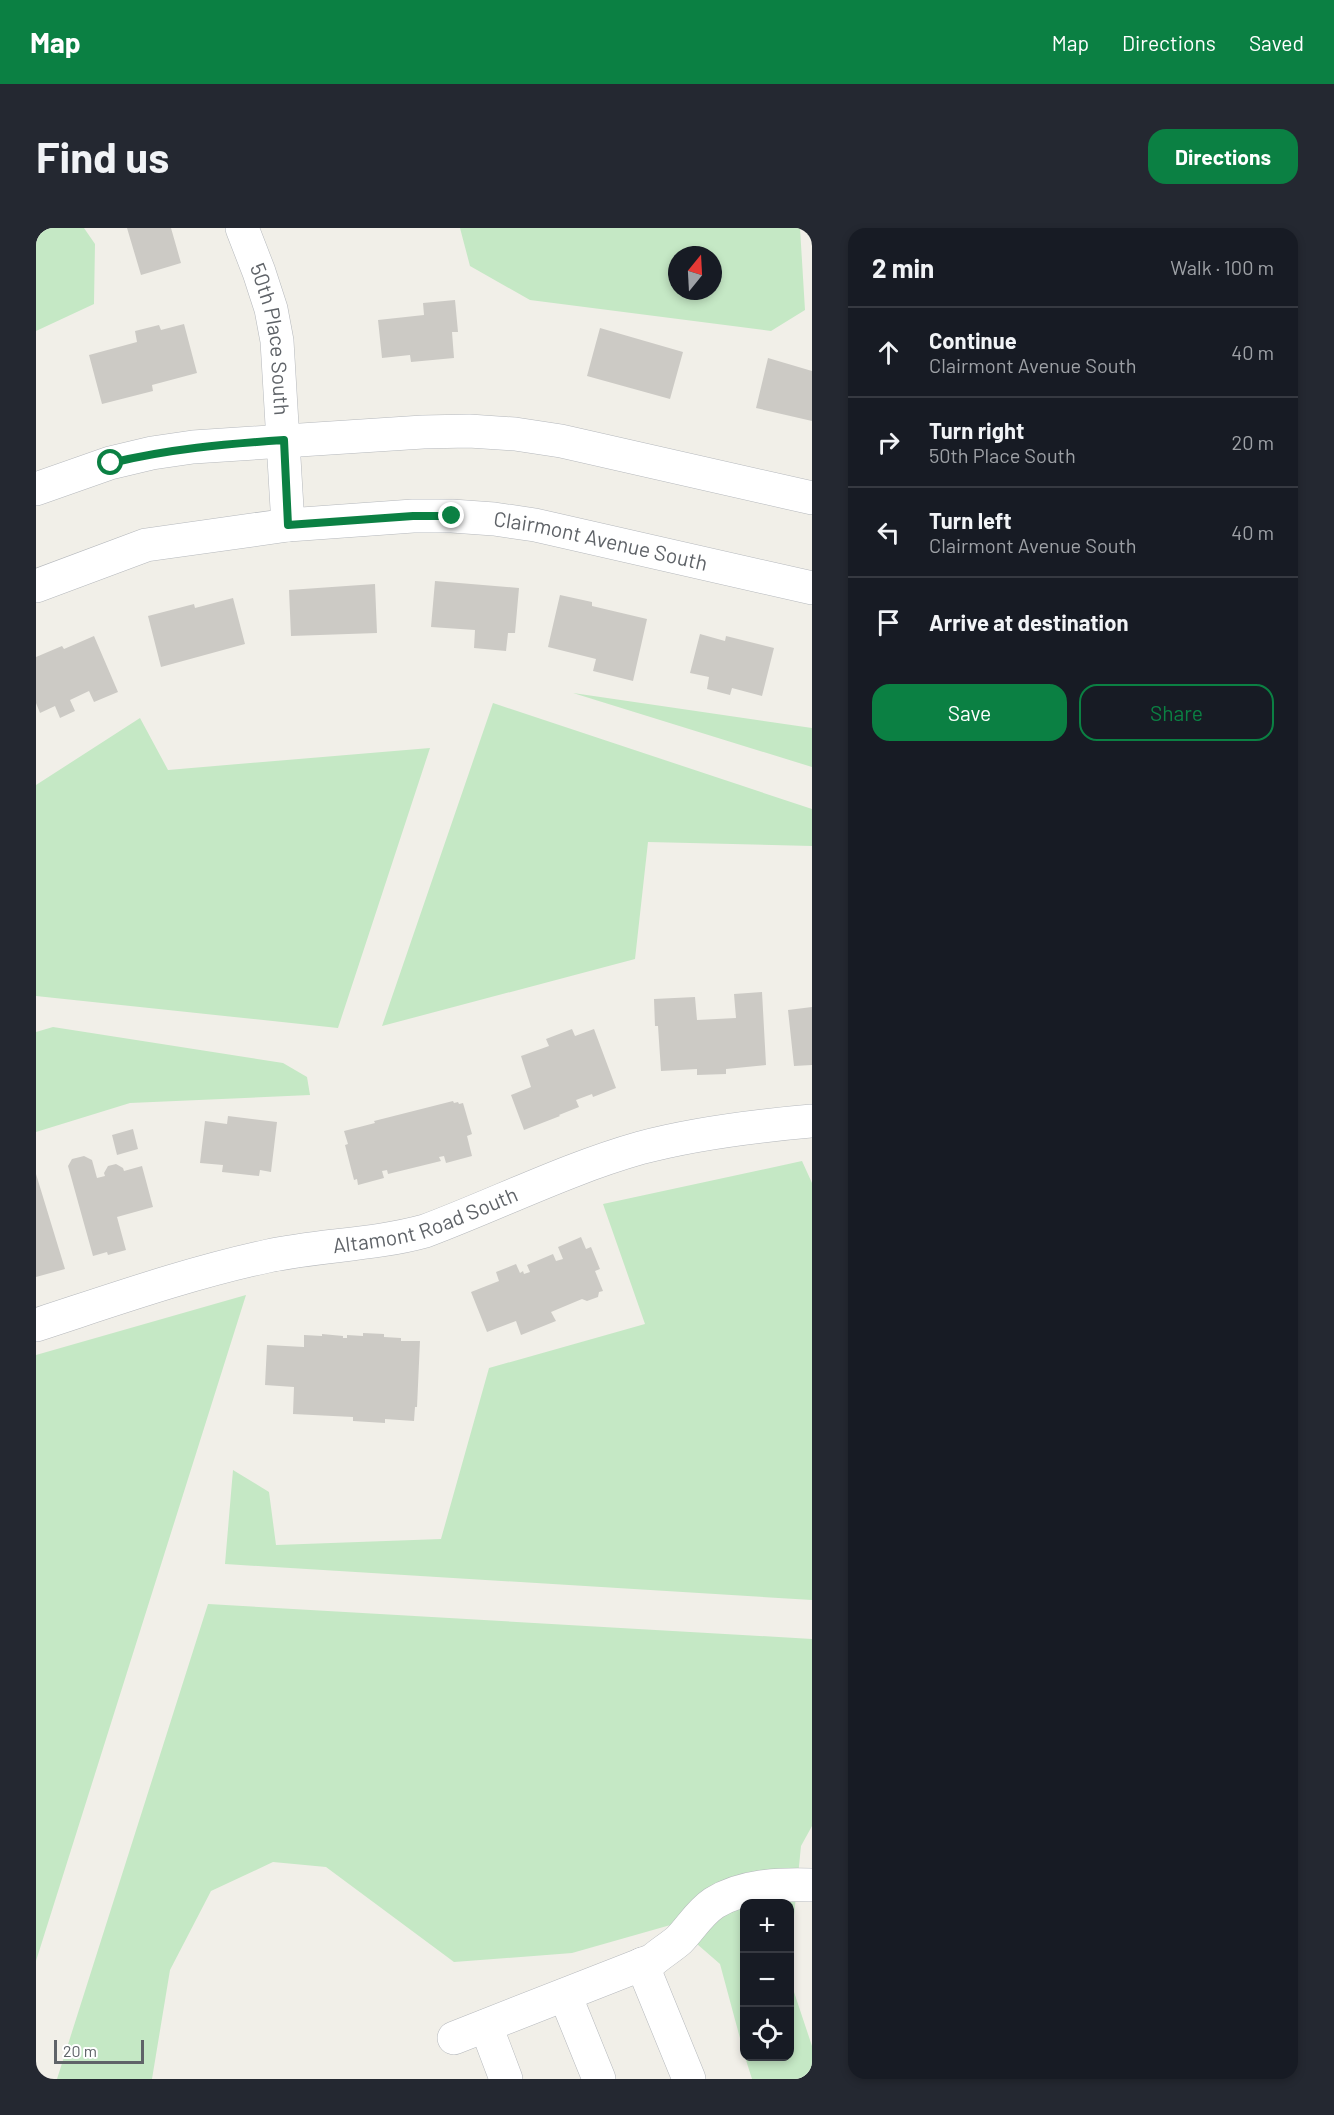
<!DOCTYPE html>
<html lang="en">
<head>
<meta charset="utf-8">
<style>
  :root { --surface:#171b24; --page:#242831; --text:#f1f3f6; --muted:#9ea1a6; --line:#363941; --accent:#0b8043 }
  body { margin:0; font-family:Barlow,sans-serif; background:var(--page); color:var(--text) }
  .controls { position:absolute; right:18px; bottom:18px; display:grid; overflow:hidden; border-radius:12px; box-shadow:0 3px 9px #0003 }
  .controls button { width:54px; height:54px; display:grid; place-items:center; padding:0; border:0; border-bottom:2px solid var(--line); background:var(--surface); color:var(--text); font:30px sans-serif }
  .compass { position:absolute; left:632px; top:18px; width:54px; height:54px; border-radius:50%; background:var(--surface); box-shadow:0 3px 9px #0003; rotate:18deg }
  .scale { position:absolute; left:18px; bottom:15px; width:90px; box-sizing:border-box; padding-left:6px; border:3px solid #5f6368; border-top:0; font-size:16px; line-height:21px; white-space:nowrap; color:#5f6368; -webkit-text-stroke:4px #fff; paint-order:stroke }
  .stop { position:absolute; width:18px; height:18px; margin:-14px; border:4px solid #0b8043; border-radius:50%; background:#fff }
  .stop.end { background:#0b8043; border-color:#fff; box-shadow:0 2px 6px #0008 }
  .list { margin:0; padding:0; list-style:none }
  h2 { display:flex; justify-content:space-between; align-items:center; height:78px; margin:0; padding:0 24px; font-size:26px }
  h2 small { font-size:20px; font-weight:400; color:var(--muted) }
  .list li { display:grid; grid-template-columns:39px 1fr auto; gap:18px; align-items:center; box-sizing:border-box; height:90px; padding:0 24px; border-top:2px solid var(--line) }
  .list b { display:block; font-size:22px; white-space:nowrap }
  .list p { margin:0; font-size:20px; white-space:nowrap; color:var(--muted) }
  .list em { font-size:20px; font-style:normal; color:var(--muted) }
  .actions { display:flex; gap:12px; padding:18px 24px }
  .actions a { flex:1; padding:14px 0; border:2px solid var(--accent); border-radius:18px; text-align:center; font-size:21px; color:var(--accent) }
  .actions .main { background:var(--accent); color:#fff }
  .icon { flex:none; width:33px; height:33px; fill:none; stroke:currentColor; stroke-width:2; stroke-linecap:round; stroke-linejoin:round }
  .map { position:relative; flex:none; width:776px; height:1851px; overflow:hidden; border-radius:18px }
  header { display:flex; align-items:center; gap:36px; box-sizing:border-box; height:84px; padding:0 30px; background:var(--accent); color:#fff }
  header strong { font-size:28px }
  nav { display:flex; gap:33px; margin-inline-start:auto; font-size:21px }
  .intro { display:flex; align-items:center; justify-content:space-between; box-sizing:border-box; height:144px; padding:0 36px }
  h1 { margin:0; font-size:42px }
  .button { padding:15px 27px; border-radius:18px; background:var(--accent); color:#fff; font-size:21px; font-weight:700 }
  main { display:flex; gap:36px; padding:0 36px }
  aside { flex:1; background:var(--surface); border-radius:18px; box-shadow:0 3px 9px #0003 }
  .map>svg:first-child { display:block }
  .green { fill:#c5e8c5; fill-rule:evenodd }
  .building { fill:#cccac5 }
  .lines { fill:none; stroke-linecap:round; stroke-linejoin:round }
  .minor-casing { stroke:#b5b8bc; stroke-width:34 }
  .minor { stroke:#fff; stroke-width:33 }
  .route { stroke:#0b8043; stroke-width:8 }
  .labels { text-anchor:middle; stroke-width:6; stroke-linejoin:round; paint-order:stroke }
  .street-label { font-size:21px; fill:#5f6368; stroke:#fff }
</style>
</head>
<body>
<header>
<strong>Map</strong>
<nav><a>Map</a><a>Directions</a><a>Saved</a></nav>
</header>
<div class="intro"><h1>Find us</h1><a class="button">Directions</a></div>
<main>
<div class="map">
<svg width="776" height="1851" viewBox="0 0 776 1851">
  <rect width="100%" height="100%" fill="#f1efe8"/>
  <!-- green -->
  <path class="green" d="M 0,0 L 48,0 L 59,16 L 58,76 L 0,103 Z
    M 424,0 L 764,0 L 769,82 L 735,103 L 494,72 L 434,38 ZM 641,27 L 677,27 L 677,63 L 641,63 Z
    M 537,465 L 776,500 L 776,539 Z
    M 457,475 L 776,581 L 776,618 L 612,614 L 599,731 L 346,798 Z
    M 104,490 L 132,542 L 394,520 L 302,800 L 0,768 L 0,557 Z
    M 17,799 L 247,835 L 271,849 L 274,867 L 94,875 L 0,904 L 0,804 Z
    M 766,933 L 776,955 L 776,1372 L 189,1336 L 197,1242 L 233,1264 L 240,1317 L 405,1311 L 453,1140 L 609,1096 L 567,976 Z
    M 210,1067 L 0,1733 L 0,1127 Z
    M 172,1376 L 776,1411 L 776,1598 L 765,1618 L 754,1728 L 754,1676 L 708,1676 L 708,1825 L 684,1736 L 638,1696 L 536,1725 L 418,1734 L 290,1639 L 237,1634 L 175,1663 L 134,1742 L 116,1851 L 21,1851 Z
    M 754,1752 L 776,1818 L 776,1851 L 716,1851 L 709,1829 L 754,1828 Z"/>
  <!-- building -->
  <path class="building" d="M 91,0 L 135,0 L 145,35 L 105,47 Z
    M 419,72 L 422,104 L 416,104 L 418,130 L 375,134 L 374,127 L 346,130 L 342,92 L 388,87 L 387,75 Z
    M 148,96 L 161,145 L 116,157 L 117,163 L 66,176 L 53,127 L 101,114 L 99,103 L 123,97 L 125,102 Z
    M 564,100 L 647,124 L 634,171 L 551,148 Z
    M 732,130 L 776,143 L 776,193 L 720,180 Z
    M 399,353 L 483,360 L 479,405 L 472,405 L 470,423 L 438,420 L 439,402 L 395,399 Z
    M 339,356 L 341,405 L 255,408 L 253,362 Z
    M 524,367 L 556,374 L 556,378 L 611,391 L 597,453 L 557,443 L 560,431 L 512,419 Z
    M 197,370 L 209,416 L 125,439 L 112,388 L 158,376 L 159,380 Z
    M 664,406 L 689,413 L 690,408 L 738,420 L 726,468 L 696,460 L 694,467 L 671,461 L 673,449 L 654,445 Z
    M 58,408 L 82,464 L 58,474 L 53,463 L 34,472 L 39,483 L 24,490 L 19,478 L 4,485 L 0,475 L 0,429 L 26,418 L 28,421 Z
    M 726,764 L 730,837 L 690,841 L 690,846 L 661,847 L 661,841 L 625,843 L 622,798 L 619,798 L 618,771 L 659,769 L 661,792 L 700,790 L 698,766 Z
    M 776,779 L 776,837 L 758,838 L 752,782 Z
    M 536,801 L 539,808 L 558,801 L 580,860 L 557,869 L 556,866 L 540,872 L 543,879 L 523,887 L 524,888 L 488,902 L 475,867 L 495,859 L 485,828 L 513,818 L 510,811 Z
    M 417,873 L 418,875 L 422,874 L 423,876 L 427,875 L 436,906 L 431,908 L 436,928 L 410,935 L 408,928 L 403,929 L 405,933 L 352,946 L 351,942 L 346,943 L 348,950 L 322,957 L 321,951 L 318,952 L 309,917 L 312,916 L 308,903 L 339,895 L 338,893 Z
    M 192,888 L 241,894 L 235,944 L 224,942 L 223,948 L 186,944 L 187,937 L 164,935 L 169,893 L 191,896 Z
    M 97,901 L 102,921 L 81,927 L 76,907 Z
    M 48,928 L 56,932 L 61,950 L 69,948 L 68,945 L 72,938 L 80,936 L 87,940 L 88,943 L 106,938 L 117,979 L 81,989 L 90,1022 L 72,1027 L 71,1024 L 57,1028 L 32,938 L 36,931 Z
    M 0,946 L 29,1041 L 0,1049 Z
    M 545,1009 L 550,1021 L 555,1019 L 564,1041 L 559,1043 L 567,1063 L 563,1064 L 562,1069 L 551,1073 L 546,1071 L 515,1084 L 520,1093 L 485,1107 L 480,1093 L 451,1104 L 435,1064 L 463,1053 L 460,1044 L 480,1036 L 484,1045 L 487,1043 L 488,1046 L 494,1044 L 491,1037 L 517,1026 L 520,1033 L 527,1031 L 522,1019 Z
    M 327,1105 L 348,1106 L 348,1109 L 365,1110 L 365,1113 L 384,1113 L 381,1179 L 379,1179 L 378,1193 L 349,1191 L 349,1195 L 317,1193 L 317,1189 L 257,1186 L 258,1159 L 229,1157 L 231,1117 L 268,1119 L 268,1107 L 286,1108 L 286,1106 L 307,1108 L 307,1110 L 311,1110 L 311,1107 L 327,1108 Z"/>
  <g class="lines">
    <defs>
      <g id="minor">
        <path id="s1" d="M 206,0 L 223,44 L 235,81 L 241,113 L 252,297"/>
        <path d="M 0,261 L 74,235 L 116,225 L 157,219 L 387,204 L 433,203 L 479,206 L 525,213 L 776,270"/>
        <path id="s2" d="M 0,358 L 110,317 L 252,297 L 377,288 L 416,288 L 458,291 L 499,297 L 776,360"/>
        <path id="s3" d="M 0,1097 C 77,1072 153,1045 232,1028 C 284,1017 338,1017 389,1003 C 461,976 530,941 604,920 C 660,905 718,898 776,893"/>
        <path d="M 606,1736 L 653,1851"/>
        <path d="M 529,1767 L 563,1851"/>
        <path d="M 450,1798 L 470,1851"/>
        <path d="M 418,1810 L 617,1732 C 625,1725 635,1719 643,1712 C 655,1700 663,1685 678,1675 C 707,1657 743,1656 776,1657"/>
      </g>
    </defs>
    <!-- minor casing -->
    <use href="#minor" class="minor-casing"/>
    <!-- minor -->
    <use href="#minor" class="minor"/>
  </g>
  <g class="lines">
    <!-- route -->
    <path class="route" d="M 75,235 C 132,221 189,216 248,212 L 252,297 L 377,288 L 416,288"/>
  </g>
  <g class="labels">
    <!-- street labels -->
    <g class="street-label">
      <text dy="7" stroke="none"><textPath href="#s1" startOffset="116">50th Place South</textPath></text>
      <text dy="7" stroke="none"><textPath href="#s2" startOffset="576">Clairmont Avenue South</textPath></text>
      <text dy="7" stroke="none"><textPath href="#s3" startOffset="404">Altamont Road South</textPath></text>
    </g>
  </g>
</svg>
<div class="controls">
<button>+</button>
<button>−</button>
<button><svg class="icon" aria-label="locate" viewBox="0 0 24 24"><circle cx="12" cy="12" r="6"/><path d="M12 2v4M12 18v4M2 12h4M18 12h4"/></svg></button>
</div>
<svg class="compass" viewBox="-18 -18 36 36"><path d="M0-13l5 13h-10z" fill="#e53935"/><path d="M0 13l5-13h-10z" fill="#9ea1a6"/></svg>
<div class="scale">20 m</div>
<div class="stop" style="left:75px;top:235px"></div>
<div class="stop end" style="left:416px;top:288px"></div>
</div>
<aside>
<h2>2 min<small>Walk · 100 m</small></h2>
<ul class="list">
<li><svg class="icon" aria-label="ahead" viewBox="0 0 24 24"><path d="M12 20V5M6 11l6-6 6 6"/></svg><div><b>Continue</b><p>Clairmont Avenue South</p></div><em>40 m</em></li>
<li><svg class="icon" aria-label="right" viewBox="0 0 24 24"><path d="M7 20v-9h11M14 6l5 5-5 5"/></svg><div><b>Turn right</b><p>50th Place South</p></div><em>20 m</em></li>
<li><svg class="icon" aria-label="left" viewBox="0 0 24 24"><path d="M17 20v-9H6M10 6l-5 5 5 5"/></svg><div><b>Turn left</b><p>Clairmont Avenue South</p></div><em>40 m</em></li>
<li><svg class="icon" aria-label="arrive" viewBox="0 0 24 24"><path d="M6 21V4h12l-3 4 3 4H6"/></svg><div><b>Arrive at destination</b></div></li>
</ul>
<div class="actions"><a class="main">Save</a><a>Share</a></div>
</aside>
</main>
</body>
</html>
